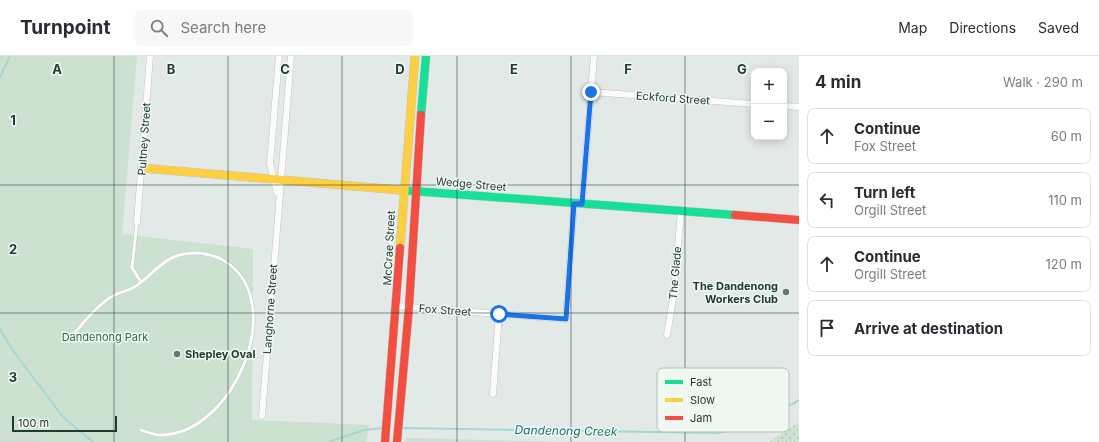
<!DOCTYPE html>
<html lang="en">
<head>
<meta charset="utf-8">
<style>
  :root { --surface:#fff; --page:#f7f7f7; --text:#2b2b33; --muted:#7c7c81; --line:#e1e1e2 }
  body { margin:0; font-family:Inter,sans-serif; background:var(--page); color:var(--text) }
  .controls { position:absolute; right:12px; top:12px; display:grid; overflow:hidden; border-radius:8px; box-shadow:0 2px 10px #0003 }
  .controls button { width:36px; height:36px; display:grid; place-items:center; padding:0; border:0; border-bottom:1px solid var(--line); background:var(--surface); color:var(--text); font:20px sans-serif }
  .scale { position:absolute; left:12px; bottom:10px; width:105px; box-sizing:border-box; padding-left:4px; border:2px solid #223b30; border-top:0; font-size:11px; line-height:14px; white-space:nowrap; color:#223b30; -webkit-text-stroke:3px #f1f8f3; paint-order:stroke }
  .stop { position:absolute; width:12px; height:12px; margin:-9px; border:3px solid #1a73e8; border-radius:50%; background:#fff }
  .stop.end { background:#1a73e8; border-color:#fff; box-shadow:0 1px 4px #0008 }
  .list { margin:0; padding:0; list-style:none }
  h2 { display:flex; justify-content:space-between; align-items:center; height:52px; margin:0; padding:0 16px; font-size:17px }
  h2 small { font-size:13px; font-weight:400; color:var(--muted) }
  .list li { display:grid; grid-template-columns:26px 1fr auto; gap:12px; align-items:center; box-sizing:border-box; height:56px; margin:0 8px 8px; padding:0 8px; border:1px solid var(--line); border-radius:8px }
  .list b { display:block; font-size:15px; white-space:nowrap }
  .list p { margin:0; font-size:13px; white-space:nowrap; color:var(--muted) }
  .list em { font-size:13px; font-style:normal; color:var(--muted) }
  .icon { flex:none; width:22px; height:22px; fill:none; stroke:currentColor; stroke-width:2; stroke-linecap:round; stroke-linejoin:round }
  .map { position:relative; flex:none; width:799px; height:386px; overflow:hidden }
  header { display:flex; align-items:center; gap:24px; box-sizing:border-box; height:56px; padding:0 20px; background:var(--surface); border-bottom:1px solid var(--line) }
  header strong { font-size:19px }
  nav { display:flex; gap:22px; margin-inline-start:auto; font-size:14px }
  .search { width:280px; height:36px; background:var(--page); display:flex; align-items:center; gap:10px; box-sizing:border-box; padding:0 14px; border-radius:8px; color:var(--muted); font-size:15px }
  main { display:flex }
  aside { flex:1; background:var(--surface) }
  .map>svg:first-child { display:block }
  .built { fill:#d1dad5 }
  .grass { fill:url(#grass-dots) }
  .park { fill:#cde1d1 }
  .lines { fill:none; stroke-linecap:round; stroke-linejoin:round }
  .stream { stroke:#a5d5d5; stroke-width:2 }
  .lane-casing { stroke:#c0c6c3; stroke-width:4 }
  .street-casing { stroke:#c0c6c3; stroke-width:7 }
  .fast-casing { stroke:#bfc6c3; stroke-width:9 }
  .slow-casing { stroke:#bfc6c3; stroke-width:9 }
  .jam-casing { stroke:#bfc6c3; stroke-width:9 }
  .lane { stroke:#fbfcfb; stroke-width:3 }
  .street { stroke:#fbfcfb; stroke-width:6 }
  .fast { stroke:#16e098; stroke-width:8 }
  .slow { stroke:#ffcf43; stroke-width:8 }
  .jam { stroke:#f24e42; stroke-width:8 }
  .route { stroke:#1a73e8; stroke-width:5 }
  .grid { fill:none; stroke:#223b30; stroke-width:1; stroke-opacity:0.55 }
  .poi-dot { fill:#667870; stroke:#f1f8f3; stroke-width:1.5 }
  .labels { text-anchor:middle; stroke-width:3; stroke-linejoin:round; paint-order:stroke }
  .street-label { font-size:11px; fill:#223b30; stroke:#f1f8f3 }
  .poi-label { font-size:11px; font-weight:bold; fill:#223b30; stroke:#f1f8f3; text-anchor:end }
  .park-label { font-size:11px; fill:#2e703e; stroke:#f1f8f3 }
  .water-label { font-size:12px; font-style:italic; fill:#1f7274; stroke:#f1f8f3 }
  .key { fill:#f1f8f3; stroke:#b3bfb8; stroke-width:1 }
  .key-label { font-size:11px; fill:#223b30 }
  .grid-label { font-size:13px; text-anchor:middle; font-weight:bold; fill:#223b30; stroke:#f1f8f3; stroke-width:3; stroke-linejoin:round; paint-order:stroke }
</style>
</head>
<body>
<header>
<strong>Turnpoint</strong>
<div class="search"><svg class="icon" aria-label="search" viewBox="0 0 24 24"><circle cx="10" cy="10" r="6"/><path d="M15 15l6 6"/></svg>Search here</div>
<nav><a>Map</a><a>Directions</a><a>Saved</a></nav>
</header>
<main>
<div class="map">
<svg width="799" height="386" viewBox="0 0 799 386">
  <defs>
    <pattern id="grass-dots" width="8" height="8" patternUnits="userSpaceOnUse"><rect width="8" height="8" fill="#cde1d1"/><path d="M2 2h.1M6 6h.1" fill="none" stroke="#b0c2b4" stroke-width="1.8" stroke-linecap="round"/></pattern>
  </defs>
  <rect width="100%" height="100%" fill="#e3e9e6"/>
  <!-- built -->
  <path class="built" d="M 0,375 L 3,383 L 30,377 L 46,386 L 0,386 Z"/>
  <!-- grass -->
  <path class="grass" d="M 798,367 L 799,386 L 769,386 Z"/>
  <!-- park -->
  <path class="park" d="M 0,0 L 137,0 L 122,178 L 253,193 L 252,364 L 369,369 L 366,386 L 46,386 L 30,377 L 3,384 L 0,375 Z
    M 406,382 L 568,386 L 405,386 Z"/>
  <g class="lines">
    <!-- stream -->
    <path class="stream" d="M 0,21 L 10,0
      M 0,273 L 14,296 L 63,361 L 93,386
      M 400,372 L 718,377 C 753,371 768,362 799,344
      M 329,386 L 364,374 L 383,372"/>
    <defs>
      <path id="lane" d="M 137,166 L 132,212 L 141,226
        M 67,286 C 80,271 94,252 111,241 C 119,236 129,235 136,230 C 150,221 159,207 174,201 C 188,195 205,196 219,202 C 293,238 235,379 161,379 C 154,379 147,376 141,374"/>
      <path id="street" d="M 591,36 L 754,48
        M 784,50 L 799,51
        M 277,137 L 270,108 L 279,0
        M 582,148 L 594,0
        M 137,166 L 150,0
        M 396,250 L 566,263 L 574,147
        M 667,279 L 674,237 L 681,155
        M 493,338 L 499,258
        M 262,360 L 291,0"/>
      <path id="fast" d="M 421,59 L 426,0
        M 399,134 L 735,159"/>
      <path id="slow" d="M 142,112 L 399,134
        M 400,192 L 415,0"/>
      <path id="jam" d="M 735,159 L 799,164
        M 385,386 L 400,192
        M 397,386 L 409,251 L 421,59"/>
    </defs>
    <!-- lane casing -->
    <use href="#lane" class="lane-casing"/>
    <!-- street casing -->
    <use href="#street" class="street-casing"/>
    <!-- fast casing -->
    <use href="#fast" class="fast-casing"/>
    <!-- slow casing -->
    <use href="#slow" class="slow-casing"/>
    <!-- jam casing -->
    <use href="#jam" class="jam-casing"/>
    <!-- lane -->
    <use href="#lane" class="lane"/>
    <!-- street -->
    <use href="#street" class="street"/>
    <!-- fast -->
    <use href="#fast" class="fast"/>
    <!-- slow -->
    <use href="#slow" class="slow"/>
    <!-- jam -->
    <use href="#jam" class="jam"/>
  </g>
  <g class="lines">
    <!-- route -->
    <path class="route" d="M 499,258 L 566,263 L 574,148 L 582,148 L 591,36"/>
  </g>
  <!-- grid -->
  <path class="grid" d="M 114,0 L 114,386M 228,0 L 228,386M 342,0 L 342,386M 457,0 L 457,386M 571,0 L 571,386M 685,0 L 685,386M 0,129 L 799,129M 0,257 L 799,257"/>
  <!-- markers -->
  <g class="poi-dot">
    <circle cx="786" cy="236" r="4"/>
    <circle cx="177" cy="298" r="4"/>
  </g>
  <g class="labels">
    <!-- street labels -->
    <g class="street-label">
      <text transform="translate(673 42) rotate(4)" y="4">Eckford Street</text>
      <text transform="translate(144 83) rotate(-86)" y="4">Pultney Street</text>
      <text transform="translate(471 128) rotate(5)" y="4">Wedge Street</text>
      <text transform="translate(389 192) rotate(-87)" y="4">McCrae Street</text>
      <text transform="translate(675 217) rotate(-85)" y="4">The Glade</text>
      <text transform="translate(270 253) rotate(-86)" y="4">Langhorne Street</text>
      <text transform="translate(445 254) rotate(4)" y="4">Fox Street</text>
    </g>
    <!-- poi labels -->
    <g class="poi-label">
      <text x="778" y="234">The Dandenong<tspan x="778" dy="13">Workers Club</tspan></text>
      <text x="185" y="302" text-anchor="start">Shepley Oval</text>
    </g>
    <!-- park labels -->
    <g class="park-label">
      <text x="105" y="285">Dandenong Park</text>
    </g>
    <!-- water labels -->
    <g class="water-label">
      <text transform="translate(566 375) rotate(1)" y="4">Dandenong Creek</text>
    </g>
  </g>
  <!-- legend -->
  <rect x="657" y="312" width="132" height="64" rx="6" class="key"/>
  <rect x="665" y="324" width="18" height="4" fill="#16e098"/>
  <rect x="665" y="342" width="18" height="4" fill="#ffcf43"/>
  <rect x="665" y="360" width="18" height="4" fill="#f24e42"/>
  <g class="key-label">
    <text x="690" y="330">Fast</text>
    <text x="690" y="348">Slow</text>
    <text x="690" y="366">Jam</text>
  </g>
  <g class="grid-label">
    <text x="57" y="18">A</text>
    <text x="171" y="18">B</text>
    <text x="285" y="18">C</text>
    <text x="400" y="18">D</text>
    <text x="514" y="18">E</text>
    <text x="628" y="18">F</text>
    <text x="742" y="18">G</text>
    <text x="13" y="69">1</text>
    <text x="13" y="198">2</text>
    <text x="13" y="326">3</text>
  </g>
</svg>
<div class="controls">
<button>+</button>
<button>−</button>
</div>
<div class="scale">100 m</div>
<div class="stop" style="left:499px;top:258px"></div>
<div class="stop end" style="left:591px;top:36px"></div>
</div>
<aside>
<h2>4 min<small>Walk · 290 m</small></h2>
<ul class="list">
<li><svg class="icon" aria-label="ahead" viewBox="0 0 24 24"><path d="M12 20V5M6 11l6-6 6 6"/></svg><div><b>Continue</b><p>Fox Street</p></div><em>60 m</em></li>
<li><svg class="icon" aria-label="left" viewBox="0 0 24 24"><path d="M17 20v-9H6M10 6l-5 5 5 5"/></svg><div><b>Turn left</b><p>Orgill Street</p></div><em>110 m</em></li>
<li><svg class="icon" aria-label="ahead" viewBox="0 0 24 24"><path d="M12 20V5M6 11l6-6 6 6"/></svg><div><b>Continue</b><p>Orgill Street</p></div><em>120 m</em></li>
<li><svg class="icon" aria-label="arrive" viewBox="0 0 24 24"><path d="M6 21V4h12l-3 4 3 4H6"/></svg><div><b>Arrive at destination</b></div></li>
</ul>
</aside>
</main>
</body>
</html>
